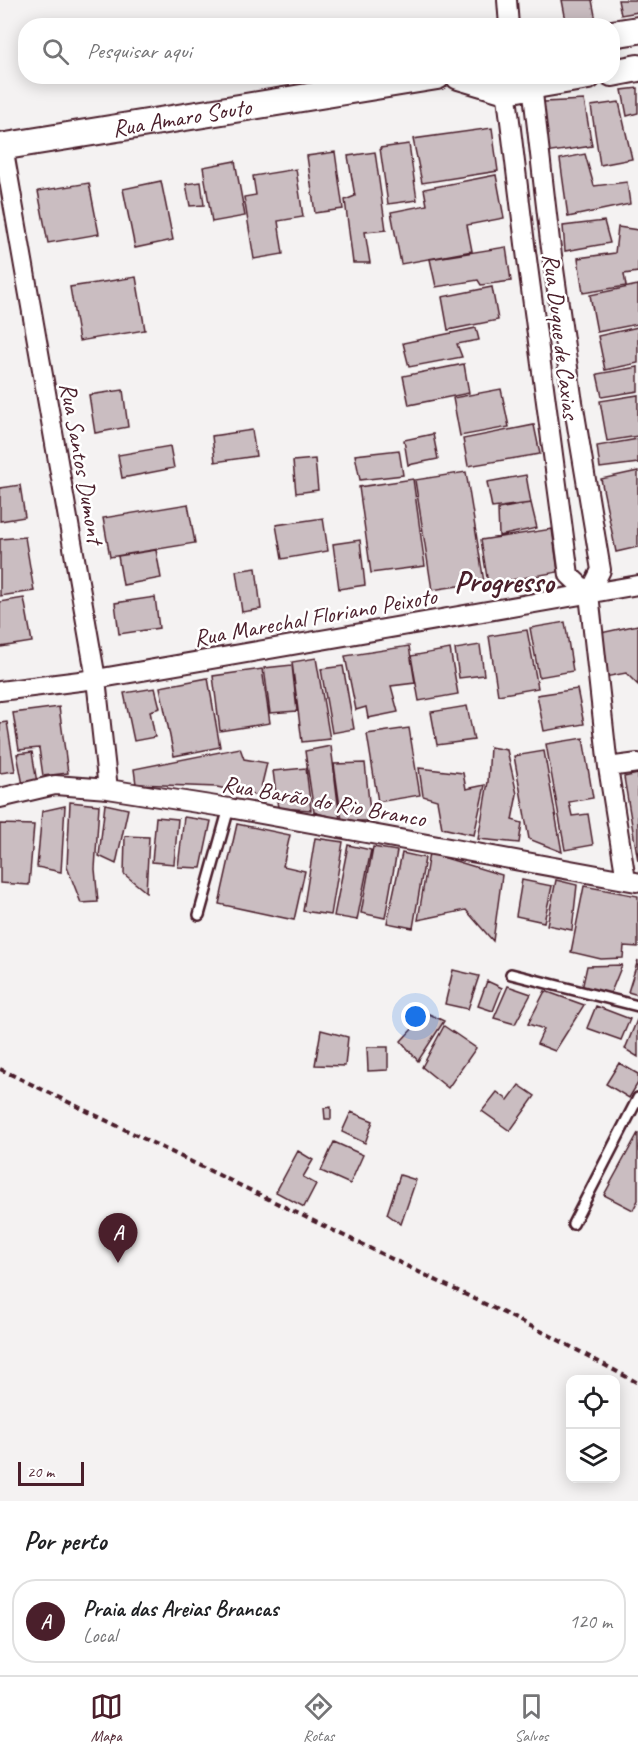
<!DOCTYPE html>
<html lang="pt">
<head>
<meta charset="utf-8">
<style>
  :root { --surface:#fff; --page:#f6f6f6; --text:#202124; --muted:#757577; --line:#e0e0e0; --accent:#4a1f2b }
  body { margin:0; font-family:Caveat,sans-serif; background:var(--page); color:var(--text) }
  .controls { position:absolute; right:18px; bottom:18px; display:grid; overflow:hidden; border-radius:12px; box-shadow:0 3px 15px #0003 }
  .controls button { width:54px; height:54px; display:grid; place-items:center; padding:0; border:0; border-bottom:2px solid var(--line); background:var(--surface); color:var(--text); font:30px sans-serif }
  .scale { position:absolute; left:18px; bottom:15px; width:66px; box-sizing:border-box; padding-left:6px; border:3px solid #4a1f2b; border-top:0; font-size:16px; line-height:21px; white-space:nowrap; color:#4a1f2b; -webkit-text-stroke:4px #fff; paint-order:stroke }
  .you { position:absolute; left:416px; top:1017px; width:21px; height:21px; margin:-15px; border:4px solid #fff; border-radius:50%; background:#1a73e8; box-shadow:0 0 0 9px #1a73e833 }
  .badge { display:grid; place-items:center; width:39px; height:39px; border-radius:50%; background:var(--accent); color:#fff; font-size:20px; font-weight:700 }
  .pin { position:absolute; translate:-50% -50px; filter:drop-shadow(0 2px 3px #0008) }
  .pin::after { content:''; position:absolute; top:32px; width:21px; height:18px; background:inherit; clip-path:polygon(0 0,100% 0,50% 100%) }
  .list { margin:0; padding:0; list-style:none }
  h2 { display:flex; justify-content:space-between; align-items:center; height:78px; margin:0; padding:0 24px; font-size:26px }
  h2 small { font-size:20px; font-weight:400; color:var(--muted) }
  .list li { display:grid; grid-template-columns:39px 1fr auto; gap:18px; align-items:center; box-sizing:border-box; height:84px; margin:0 12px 12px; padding:0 12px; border:2px solid var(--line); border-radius:24px }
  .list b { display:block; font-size:22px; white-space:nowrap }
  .list p { margin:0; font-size:20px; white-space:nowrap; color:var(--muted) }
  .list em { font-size:20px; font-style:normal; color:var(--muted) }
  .icon { flex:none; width:33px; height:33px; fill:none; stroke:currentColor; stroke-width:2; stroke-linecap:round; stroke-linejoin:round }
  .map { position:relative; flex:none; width:638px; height:1501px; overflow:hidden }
  .search { position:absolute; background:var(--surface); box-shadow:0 3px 15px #0003; left:18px; right:18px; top:18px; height:66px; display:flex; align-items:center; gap:15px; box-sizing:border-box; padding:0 21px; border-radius:24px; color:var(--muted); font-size:22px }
  .sheet { height:174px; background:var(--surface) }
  nav { display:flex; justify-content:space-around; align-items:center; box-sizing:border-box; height:84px; border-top:2px solid var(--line); background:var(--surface); font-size:16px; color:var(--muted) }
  nav a { display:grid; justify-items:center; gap:3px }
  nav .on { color:var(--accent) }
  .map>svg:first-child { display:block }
  .building { fill:#cabdc1; stroke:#4a1f2b; stroke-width:1.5 }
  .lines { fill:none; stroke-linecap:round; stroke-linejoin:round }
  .lane-casing { stroke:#4a1f2b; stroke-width:14 }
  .street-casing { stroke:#4a1f2b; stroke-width:22 }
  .secondary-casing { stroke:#4a1f2b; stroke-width:30 }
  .path { stroke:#4a1f2b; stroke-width:4; stroke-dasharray:6 4.5; stroke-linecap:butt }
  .lane { stroke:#fff; stroke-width:9 }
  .street { stroke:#fff; stroke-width:18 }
  .secondary { stroke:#fff; stroke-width:26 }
  .labels { text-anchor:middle; stroke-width:5; stroke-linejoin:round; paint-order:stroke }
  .street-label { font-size:24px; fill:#4a1f2b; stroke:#fff }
  .district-label { font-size:30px; font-weight:bold; fill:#4a1f2b; stroke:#fff }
</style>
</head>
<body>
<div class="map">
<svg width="638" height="1501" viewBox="0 0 638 1501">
  <rect width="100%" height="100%" fill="#f4f2f2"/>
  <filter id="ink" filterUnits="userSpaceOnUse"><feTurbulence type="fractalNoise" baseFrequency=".0167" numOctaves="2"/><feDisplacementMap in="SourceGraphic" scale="12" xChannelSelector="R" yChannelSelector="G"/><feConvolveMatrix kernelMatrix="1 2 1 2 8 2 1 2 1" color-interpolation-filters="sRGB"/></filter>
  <g filter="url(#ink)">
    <!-- building -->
    <path class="building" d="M 562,0 L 592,0 L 597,26 L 567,26 Z
      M 618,0 L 638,0 L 638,12 L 621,15 Z
      M 638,88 L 638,113 L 627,116 L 622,90 Z
      M 584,100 L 592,146 L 545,153 L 544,102 Z
      M 619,102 L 632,159 L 600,165 L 591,106 Z
      M 492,128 L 498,171 L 422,183 L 413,139 Z
      M 409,144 L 417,200 L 388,204 L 380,148 Z
      M 335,152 L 343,209 L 315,213 L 307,156 Z
      M 375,152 L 386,230 L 365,232 L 370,263 L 353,263 L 345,200 L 355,196 L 348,156 Z
      M 585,154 L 594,186 L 627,182 L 630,204 L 568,217 L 560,159 Z
      M 235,161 L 245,216 L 212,222 L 203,167 Z
      M 296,169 L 303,217 L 278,221 L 283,254 L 254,259 L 244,197 L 256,195 L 253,176 Z
      M 496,175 L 504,218 L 467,225 L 472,251 L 401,264 L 391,212 L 427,205 L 424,189 Z
      M 161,181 L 173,240 L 135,248 L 123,189 Z
      M 201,182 L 204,205 L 190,206 L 186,184 Z
      M 89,183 L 99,234 L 48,243 L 38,191 Z
      M 604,221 L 610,243 L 565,251 L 563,226 Z
      M 618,227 L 638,230 L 638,272 L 624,274 L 626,286 L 583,293 L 578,258 L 615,253 Z
      M 506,247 L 511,281 L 481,285 L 478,280 L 436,287 L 430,259 Z
      M 136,277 L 145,330 L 79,341 L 70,287 Z
      M 638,285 L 638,324 L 597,332 L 590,295 Z
      M 492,287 L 498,320 L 448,330 L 442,297 Z
      M 638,327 L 638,363 L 605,370 L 598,336 Z
      M 476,328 L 479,340 L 457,344 L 462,357 L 409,367 L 403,343 Z
      M 464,364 L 469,393 L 409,405 L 403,376 Z
      M 638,367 L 638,391 L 602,397 L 597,374 Z
      M 501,389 L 509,427 L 460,436 L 453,398 Z
      M 123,390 L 128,427 L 95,433 L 89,395 Z
      M 638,395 L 638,436 L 607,441 L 600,401 Z
      M 534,425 L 540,454 L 468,466 L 463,439 Z
      M 252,430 L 256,456 L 215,462 L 212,436 Z
      M 433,434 L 438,459 L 408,465 L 404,440 Z
      M 638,439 L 638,463 L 600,468 L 597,446 Z
      M 170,446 L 174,468 L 122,478 L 118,455 Z
      M 399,450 L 403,475 L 360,480 L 355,455 Z
      M 315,459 L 318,490 L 296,493 L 293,461 Z
      M 638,471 L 638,547 L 616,552 L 601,479 Z
      M 466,472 L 484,582 L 432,590 L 415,480 Z
      M 526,475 L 531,503 L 492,508 L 487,482 Z
      M 413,479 L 425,566 L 371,573 L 359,487 Z
      M 20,485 L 25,517 L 0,521 L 0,488 Z
      M 531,503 L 537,528 L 499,536 L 498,509 Z
      M 188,504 L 195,543 L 110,557 L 103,518 Z
      M 323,518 L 328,551 L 282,559 L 276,525 Z
      M 552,529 L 558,572 L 488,584 L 481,540 Z
      M 25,537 L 34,591 L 0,596 L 0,539 Z
      M 360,540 L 365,585 L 339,589 L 333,544 Z
      M 156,550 L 161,578 L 123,585 L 118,556 Z
      M 256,568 L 261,609 L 242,612 L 236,571 Z
      M 155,597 L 159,628 L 119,634 L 115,603 Z
      M 24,598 L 32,642 L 0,647 L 0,602 Z
      M 565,622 L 573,671 L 539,677 L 530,628 Z
      M 638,625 L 638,685 L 626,673 L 605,677 L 596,634 Z
      M 527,630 L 538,688 L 498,695 L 489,636 Z
      M 480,645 L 484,675 L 459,678 L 455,649 Z
      M 409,646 L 415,683 L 391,686 L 398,712 L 368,718 L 366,707 L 356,710 L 345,656 Z
      M 450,649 L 458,694 L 419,701 L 411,656 Z
      M 316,658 L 330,739 L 302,742 L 292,662 Z
      M 292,665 L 297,711 L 270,713 L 264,668 Z
      M 343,666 L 354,729 L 332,733 L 321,669 Z
      M 262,669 L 270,723 L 220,731 L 213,676 Z
      M 208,678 L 220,747 L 174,756 L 160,687 Z
      M 155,688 L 160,708 L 150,711 L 155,737 L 134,741 L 124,693 Z
      M 577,689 L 584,724 L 544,731 L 537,695 Z
      M 467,706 L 474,740 L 437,745 L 431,712 Z
      M 59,707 L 68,773 L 43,776 L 39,748 L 19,750 L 13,713 Z
      M 7,722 L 15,771 L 0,773 L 0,723 Z
      M 409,728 L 420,795 L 378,802 L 367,734 Z
      M 583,738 L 593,798 L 569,802 L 572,816 L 588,814 L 593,845 L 565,850 L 546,744 Z
      M 331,746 L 340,820 L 314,812 L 305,751 Z
      M 490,747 L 507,750 L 517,794 L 512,820 L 522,823 L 519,843 L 478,839 L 488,782 Z
      M 240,748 L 244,759 L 267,763 L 259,796 L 217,787 L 136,784 L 134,769 Z
      M 544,751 L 562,852 L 529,839 L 514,756 Z
      M 32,752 L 37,783 L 23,785 L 17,754 Z
      M 365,763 L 371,821 L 342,821 L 334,764 Z
      M 306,768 L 311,810 L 278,808 L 273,771 Z
      M 419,768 L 463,773 L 466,789 L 485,785 L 474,835 L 442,828 L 437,800 L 423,796 Z
      M 638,774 L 638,861 L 624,777 Z
      M 70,802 L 99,805 L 95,869 L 98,902 L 81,903 L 67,867 Z
      M 105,804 L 128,809 L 116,864 L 99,856 Z
      M 65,806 L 61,872 L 37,867 L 42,811 Z
      M 156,817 L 178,819 L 174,864 L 152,862 Z
      M 184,817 L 211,821 L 201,868 L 178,867 Z
      M 0,824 L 34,825 L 29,885 L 0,883 Z
      M 237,824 L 290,835 L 283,866 L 305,871 L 294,920 L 219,904 Z
      M 125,836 L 149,837 L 146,892 L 124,874 Z
      M 315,838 L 343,842 L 331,915 L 303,911 Z
      M 348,845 L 371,850 L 357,920 L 334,916 Z
      M 373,847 L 397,851 L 385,918 L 361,913 Z
      M 402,853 L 425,858 L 413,928 L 387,923 Z
      M 429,853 L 502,875 L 493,941 L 466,910 L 418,920 Z
      M 522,880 L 552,886 L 544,922 L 516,916 Z
      M 556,880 L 577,885 L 572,930 L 547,925 Z
      M 584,886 L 638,896 L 638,947 L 624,946 L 623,958 L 601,959 L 571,952 Z
      M 638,960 L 638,995 L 628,992 Z
      M 622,965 L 609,997 L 582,989 L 587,966 Z
      M 453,970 L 479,976 L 468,1009 L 445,1004 Z
      M 487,981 L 502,988 L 493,1011 L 478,1006 Z
      M 508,986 L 531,994 L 515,1024 L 494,1018 Z
      M 545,991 L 584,1005 L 555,1051 L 537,1044 L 544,1029 L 528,1024 Z
      M 596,1006 L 630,1019 L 621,1040 L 587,1028 Z
      M 427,1013 L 444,1021 L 418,1061 L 401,1041 Z
      M 637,1020 L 638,1020 L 638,1057 L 625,1049 Z
      M 444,1026 L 476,1048 L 448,1088 L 422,1067 Z
      M 321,1030 L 348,1037 L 345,1066 L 315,1065 Z
      M 367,1047 L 388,1047 L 388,1070 L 368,1071 Z
      M 619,1063 L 638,1074 L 638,1083 L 629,1098 L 606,1084 Z
      M 519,1085 L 535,1096 L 510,1131 L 482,1111 L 497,1092 L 508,1100 Z
      M 331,1107 L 331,1119 L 325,1119 L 324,1108 Z
      M 351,1112 L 373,1121 L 365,1143 L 342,1132 Z
      M 638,1133 L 638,1200 L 633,1210 L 604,1195 Z
      M 334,1142 L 363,1155 L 350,1184 L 321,1171 Z
      M 298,1151 L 313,1160 L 303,1177 L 316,1184 L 304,1207 L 276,1192 Z
      M 400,1175 L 416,1180 L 401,1224 L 387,1214 Z"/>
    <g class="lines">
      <defs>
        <path id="lane" d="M 199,915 L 229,808
          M 511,974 L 638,1006
          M 573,1224 L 638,1098"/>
        <path id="street" d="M 507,0 L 509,26
          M 531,76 L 550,241 L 572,396 L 601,570 L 589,594 L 608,767 L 626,880
          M 505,80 L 525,244 L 569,575 L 589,594
          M 3,146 L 96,679 L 108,789
          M 0,691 L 96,679 L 638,585
          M 608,767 L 638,763
          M 0,798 L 55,785 L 108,789 L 229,808 L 636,882"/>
        <g id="secondary">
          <path d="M 612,34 L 638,30"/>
          <path d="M 612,73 L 638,68"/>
          <path d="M 459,76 L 506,90 L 588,76"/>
          <path id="s1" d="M 0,147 L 437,76"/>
        </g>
      </defs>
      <!-- lane casing -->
      <use href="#lane" class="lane-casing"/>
      <!-- street casing -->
      <use href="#street" class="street-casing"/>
      <!-- secondary casing -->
      <use href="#secondary" class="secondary-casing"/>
      <!-- path -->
      <path class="path" d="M 0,1069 L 551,1336 L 638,1383"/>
      <!-- lane -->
      <use href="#lane" class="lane"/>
      <!-- street -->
      <use href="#street" class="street"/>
      <!-- secondary -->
      <use href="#secondary" class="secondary"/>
    </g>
  </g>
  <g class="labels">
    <!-- street labels -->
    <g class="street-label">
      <text dy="8" stroke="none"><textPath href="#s1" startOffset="184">Rua Amaro Souto</textPath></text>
      <text transform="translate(561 336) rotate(83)" y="8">Rua Duque de Caxias</text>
      <text transform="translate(82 463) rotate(80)" y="8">Rua Santos Dumont</text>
      <text transform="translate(315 617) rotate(-10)" y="8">Rua Marechal Floriano Peixoto</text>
      <text transform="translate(324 801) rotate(10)" y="8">Rua Barão do Rio Branco</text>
    </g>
    <!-- district labels -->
    <g class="district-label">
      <text x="504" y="592">Progresso</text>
    </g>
  </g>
</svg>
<div class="controls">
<button><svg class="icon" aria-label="locate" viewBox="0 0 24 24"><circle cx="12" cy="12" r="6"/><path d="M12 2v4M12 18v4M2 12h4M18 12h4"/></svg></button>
<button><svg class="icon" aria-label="layers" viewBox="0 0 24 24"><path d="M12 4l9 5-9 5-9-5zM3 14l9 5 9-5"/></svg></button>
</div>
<div class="scale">20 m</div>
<div class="you"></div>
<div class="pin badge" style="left:118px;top:1263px">A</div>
<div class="search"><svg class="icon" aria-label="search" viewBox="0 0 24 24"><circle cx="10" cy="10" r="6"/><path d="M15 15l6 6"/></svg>Pesquisar aqui</div>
</div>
<section class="sheet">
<h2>Por perto<small></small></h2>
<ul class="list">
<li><span class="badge">A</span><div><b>Praia das Areias Brancas</b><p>Local</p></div><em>120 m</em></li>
</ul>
</section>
<nav>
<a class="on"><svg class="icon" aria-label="map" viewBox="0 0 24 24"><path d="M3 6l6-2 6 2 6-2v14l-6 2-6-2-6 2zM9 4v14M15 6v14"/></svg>Mapa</a>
<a><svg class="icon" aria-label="directions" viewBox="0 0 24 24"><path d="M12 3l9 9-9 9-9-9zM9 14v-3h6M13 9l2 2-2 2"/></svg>Rotas</a>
<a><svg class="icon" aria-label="saved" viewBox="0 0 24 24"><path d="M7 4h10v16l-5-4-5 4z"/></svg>Salvos</a>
</nav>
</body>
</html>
